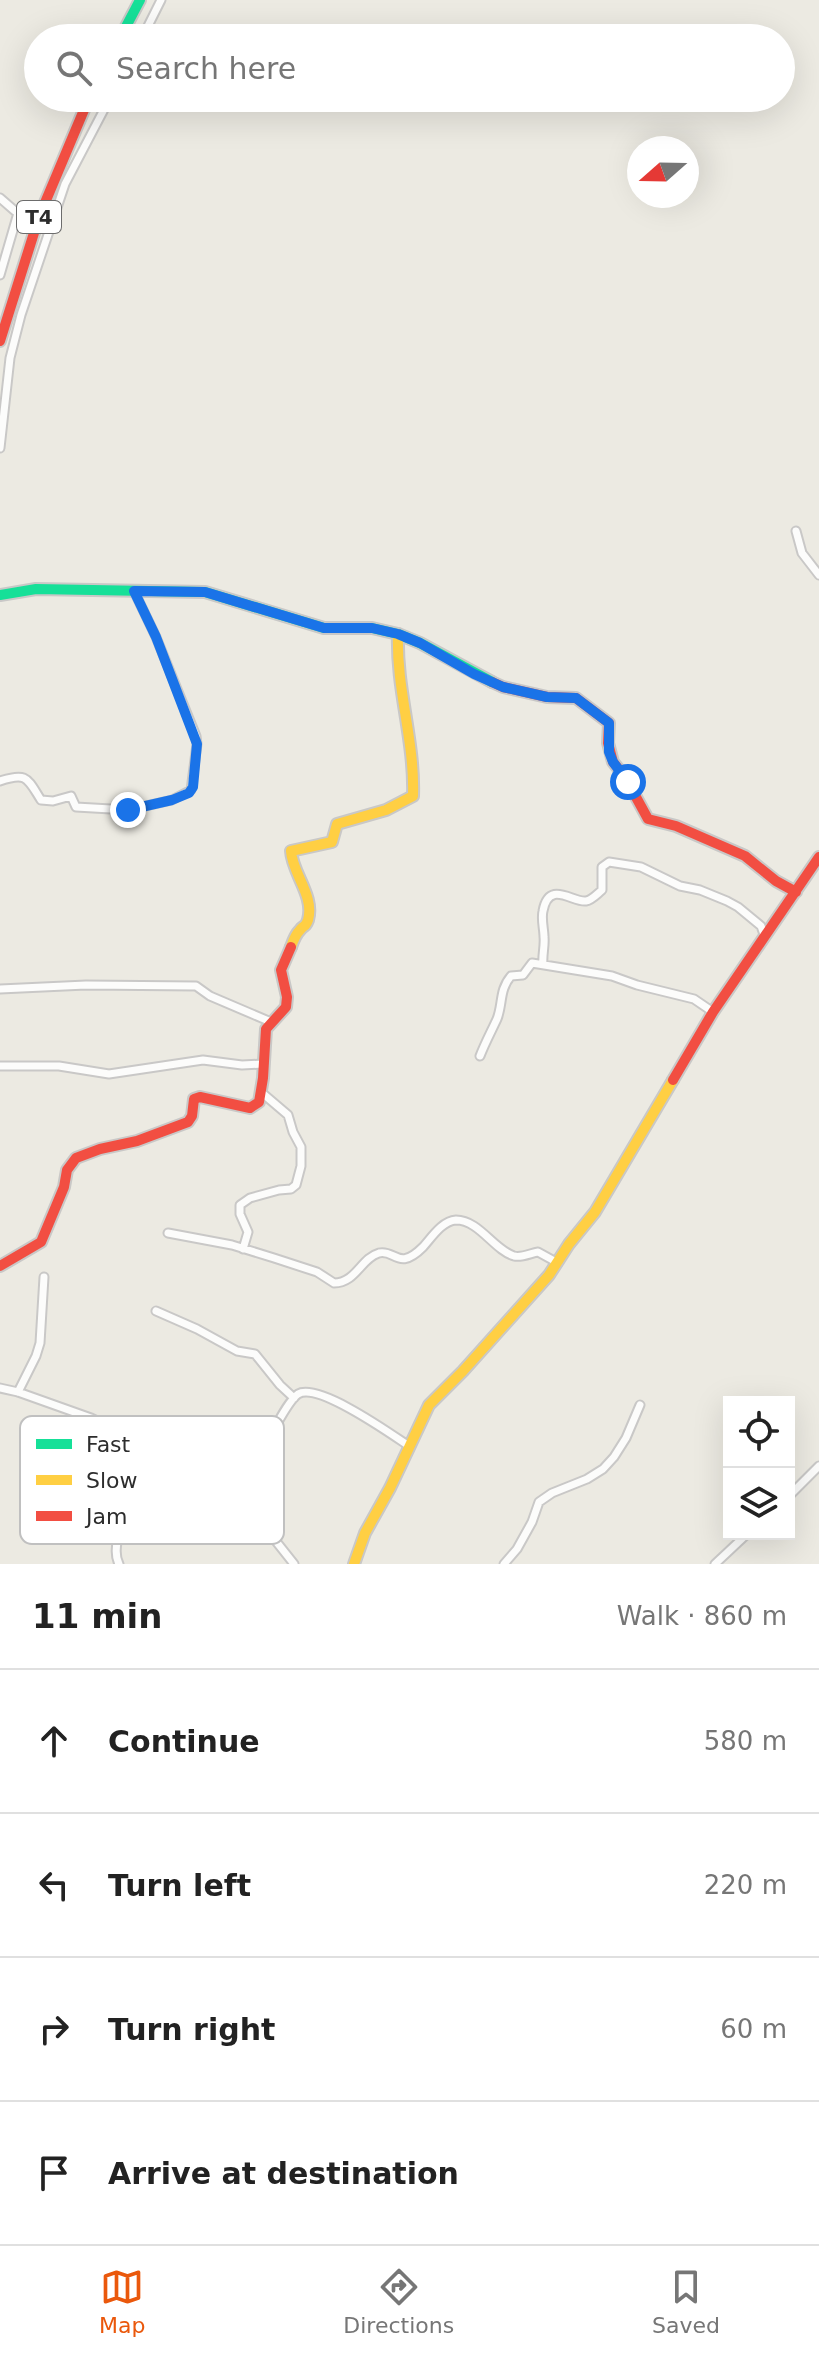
<!DOCTYPE html>
<html lang="en">
<head>
<meta charset="utf-8">
<style>
  :root { --surface:#fff; --page:#f2f2f2; --text:#222; --muted:#767676; --line:#e0e0e0; --accent:#ea580c }
  body { margin:0; font-family:"DejaVu Sans",sans-serif; background:var(--page); color:var(--text) }
  .controls { position:absolute; right:24px; bottom:24px; display:grid; overflow:hidden; border-radius:0px; box-shadow:0 8px 32px #0002 }
  .controls button { width:72px; height:72px; display:grid; place-items:center; padding:0; border:0; border-bottom:2px solid var(--line); background:var(--surface); color:var(--text); font:40px sans-serif }
  .compass { position:absolute; left:627px; top:136px; width:72px; height:72px; border-radius:50%; background:var(--surface); box-shadow:0 8px 32px #0002; rotate:250deg }
  .stop { position:absolute; width:24px; height:24px; margin:-18px; border:6px solid #1a73e8; border-radius:50%; background:#fff }
  .stop.end { background:#1a73e8; border-color:#fff; box-shadow:0 2px 8px #0008 }
  .list { margin:0; padding:0; list-style:none }
  h2 { display:flex; justify-content:space-between; align-items:center; height:104px; margin:0; padding:0 32px; font-size:34px }
  h2 small { font-size:26px; font-weight:400; color:var(--muted) }
  .list li { display:grid; grid-template-columns:52px 1fr auto; gap:24px; align-items:center; box-sizing:border-box; height:144px; padding:0 32px; border-top:2px solid var(--line) }
  .list b { display:block; font-size:30px; white-space:nowrap }
  .list em { font-size:26px; font-style:normal; color:var(--muted) }
  .icon { flex:none; width:44px; height:44px; fill:none; stroke:currentColor; stroke-width:2; stroke-linecap:round; stroke-linejoin:round }
  .map { position:relative; flex:none; width:819px; height:1564px; overflow:hidden }
  .search { position:absolute; background:var(--surface); box-shadow:0 8px 32px #0002; left:24px; right:24px; top:24px; height:88px; display:flex; align-items:center; gap:20px; box-sizing:border-box; padding:0 28px; border-radius:44px; color:var(--muted); font-size:30px }
  .sheet { height:680px; background:var(--surface) }
  nav { display:flex; justify-content:space-around; align-items:center; box-sizing:border-box; height:112px; border-top:2px solid var(--line); background:var(--surface); font-size:22px; color:var(--muted) }
  nav a { display:grid; justify-items:center; gap:4px }
  nav .on { color:var(--accent) }
  .map>svg:first-child { display:block }
  .lines { fill:none; stroke-linecap:round; stroke-linejoin:round }
  .street-casing { stroke:#c9c8c7; stroke-width:11 }
  .fast-casing { stroke:#c9c8c7; stroke-width:14 }
  .slow-casing { stroke:#c9c8c7; stroke-width:14 }
  .jam-casing { stroke:#c9c8c7; stroke-width:14 }
  .street { stroke:#fcfcfb; stroke-width:7 }
  .fast { stroke:#16e098; stroke-width:10 }
  .slow { stroke:#ffcf43; stroke-width:10 }
  .jam { stroke:#f24e42; stroke-width:10 }
  .route { stroke:#1a73e8; stroke-width:10 }
  .labels { text-anchor:middle; stroke-width:7; stroke-linejoin:round; paint-order:stroke }
  .shield { fill:#fff; stroke:#6c6c6c; stroke-width:2 }
  .shield-label { font-size:20px; font-weight:bold; fill:#2d2d2d }
  .key { fill:#fff; stroke:#c0c0c0; stroke-width:2 }
  .key-label { font-size:22px; fill:#2d2d2d }
</style>
</head>
<body>
<div class="map">
<svg width="819" height="1564" viewBox="0 0 819 1564">
  <rect width="100%" height="100%" fill="#eceae2"/>
  <g class="lines">
    <defs>
      <path id="street" d="M 142,38 L 161,0
        M 0,198 L 15,211 L 40,216
        M 0,275 L 18,213
        M 0,448 L 10,358 L 21,315 L 65,184 L 110,98
        M 796,531 L 802,553 L 819,575
        M 0,781 C 27,772 27,778 41,800 L 53,801 L 71,796 L 76,807 L 128,810 L 172,800 L 191,790 L 197,744 L 196,736 L 156,637 L 134,591
        M 543,964 C 542,955 545,946 544,937 C 544,929 541,919 543,911 C 549,879 573,903 586,901 C 592,900 597,894 602,890 L 602,867 L 609,862 L 641,867 L 680,886 L 700,890 L 727,901 L 738,907 L 761,926 L 765,937
        M 0,989 L 86,985 L 196,986 L 210,996 L 271,1022
        M 480,1056 C 485,1043 491,1032 497,1019 C 503,1004 499,990 511,976 L 523,975 L 532,963 L 612,976 L 637,985 L 694,999 L 713,1012
        M 0,1066 L 59,1066 L 109,1074 L 203,1060 L 242,1065 L 263,1064
        M 168,1233 L 232,1245 L 274,1258 L 317,1272 L 334,1283 C 356,1283 361,1258 379,1253 C 395,1249 398,1272 423,1247 C 432,1237 442,1221 456,1220 C 479,1220 494,1250 514,1256 C 522,1258 531,1253 538,1252 L 558,1263
        M 243,1249 L 248,1232 L 240,1214 L 240,1205 L 250,1198 L 279,1190 L 291,1189 L 296,1185 L 301,1166 L 301,1147 L 293,1132 L 288,1115 L 261,1092
        M 156,1311 L 197,1329 L 237,1351 L 255,1354 L 280,1385 L 294,1398
        M 0,1388 L 18,1392 L 91,1418 L 132,1438 L 163,1458 L 187,1466 L 208,1477 L 248,1506 L 294,1564
        M 18,1392 L 36,1356 L 40,1343 L 44,1277
        M 224,1488 C 241,1473 257,1455 270,1436 C 277,1425 288,1401 298,1394 C 318,1382 391,1434 409,1446
        M 789,1496 L 819,1466
        M 119,1564 C 108,1542 132,1510 137,1486 C 139,1477 133,1469 135,1461 C 136,1455 142,1451 147,1447
        M 504,1564 L 517,1549 L 532,1522 L 539,1502 L 552,1493 L 587,1479 L 603,1469 L 614,1457 L 626,1438 L 640,1405
        M 715,1564 L 747,1534"/>
      <path id="fast" d="M 120,38 L 140,0
        M 0,595 L 36,589 L 205,592 L 324,628 L 372,628 L 398,634 L 420,643 L 492,682"/>
      <path id="slow" d="M 291,947 C 293,941 296,934 300,930 C 305,924 305,928 308,920 C 315,896 292,873 291,851 L 332,842 L 337,824 L 386,810 L 413,796 C 415,741 396,689 398,634
        M 354,1564 L 365,1533 L 390,1488 L 429,1405 L 463,1371 L 549,1275 L 569,1244 L 595,1212 L 673,1080"/>
      <path id="jam" d="M 0,341 L 39,217 L 89,98
        M 492,682 L 503,687 L 547,697 L 576,698 L 609,723 L 608,743 L 613,762 L 625,777 L 648,819 L 676,826 L 745,856 L 776,881 L 796,892
        M 673,1080 L 713,1012 L 819,857
        M 0,1266 L 41,1242 L 64,1187 L 67,1170 L 76,1158 L 100,1149 L 137,1141 L 188,1122 L 192,1116 L 194,1099 L 200,1097 L 250,1108 L 259,1102 L 263,1078 L 266,1029 L 286,1007 L 287,997 L 281,970 L 291,947"/>
    </defs>
    <!-- street casing -->
    <use href="#street" class="street-casing"/>
    <!-- fast casing -->
    <use href="#fast" class="fast-casing"/>
    <!-- slow casing -->
    <use href="#slow" class="slow-casing"/>
    <!-- jam casing -->
    <use href="#jam" class="jam-casing"/>
    <!-- street -->
    <use href="#street" class="street"/>
    <!-- fast -->
    <use href="#fast" class="fast"/>
    <!-- slow -->
    <use href="#slow" class="slow"/>
    <!-- jam -->
    <use href="#jam" class="jam"/>
  </g>
  <g class="lines">
    <!-- route -->
    <path class="route" d="M 128,810 L 172,800 L 189,793 L 193,787 L 197,744 L 156,637 L 134,591 L 205,592 L 324,628 L 372,628 L 398,634 L 420,643 L 474,674 L 503,687 L 547,697 L 576,698 L 609,723 L 609,752 L 613,762 L 628,782"/>
  </g>
  <g class="labels">
    <!-- shield labels -->
    <rect class="shield" x="17" y="201" width="44" height="32" rx="6"/>
    <g class="shield-label">
      <text x="39" y="224">T4</text>
    </g>
  </g>
  <!-- legend -->
  <rect x="20" y="1416" width="264" height="128" rx="12" class="key"/>
  <rect x="36" y="1439" width="36" height="10" fill="#16e098"/>
  <rect x="36" y="1475" width="36" height="10" fill="#ffcf43"/>
  <rect x="36" y="1511" width="36" height="10" fill="#f24e42"/>
  <g class="key-label">
    <text x="86" y="1452">Fast</text>
    <text x="86" y="1488">Slow</text>
    <text x="86" y="1524">Jam</text>
  </g>
</svg>
<div class="controls">
<button><svg class="icon" aria-label="locate" viewBox="0 0 24 24"><circle cx="12" cy="12" r="6"/><path d="M12 2v4M12 18v4M2 12h4M18 12h4"/></svg></button>
<button><svg class="icon" aria-label="layers" viewBox="0 0 24 24"><path d="M12 4l9 5-9 5-9-5zM3 14l9 5 9-5"/></svg></button>
</div>
<svg class="compass" viewBox="-18 -18 36 36"><path d="M0-13l5 13h-10z" fill="#e53935"/><path d="M0 13l5-13h-10z" fill="#767676"/></svg>
<div class="stop" style="left:628px;top:782px"></div>
<div class="stop end" style="left:128px;top:810px"></div>
<div class="search"><svg class="icon" aria-label="search" viewBox="0 0 24 24"><circle cx="10" cy="10" r="6"/><path d="M15 15l6 6"/></svg>Search here</div>
</div>
<section class="sheet">
<h2>11 min<small>Walk · 860 m</small></h2>
<ul class="list">
<li><svg class="icon" aria-label="ahead" viewBox="0 0 24 24"><path d="M12 20V5M6 11l6-6 6 6"/></svg><div><b>Continue</b></div><em>580 m</em></li>
<li><svg class="icon" aria-label="left" viewBox="0 0 24 24"><path d="M17 20v-9H6M10 6l-5 5 5 5"/></svg><div><b>Turn left</b></div><em>220 m</em></li>
<li><svg class="icon" aria-label="right" viewBox="0 0 24 24"><path d="M7 20v-9h11M14 6l5 5-5 5"/></svg><div><b>Turn right</b></div><em>60 m</em></li>
<li><svg class="icon" aria-label="arrive" viewBox="0 0 24 24"><path d="M6 21V4h12l-3 4 3 4H6"/></svg><div><b>Arrive at destination</b></div></li>
</ul>
</section>
<nav>
<a class="on"><svg class="icon" aria-label="map" viewBox="0 0 24 24"><path d="M3 6l6-2 6 2 6-2v14l-6 2-6-2-6 2zM9 4v14M15 6v14"/></svg>Map</a>
<a><svg class="icon" aria-label="directions" viewBox="0 0 24 24"><path d="M12 3l9 9-9 9-9-9zM9 14v-3h6M13 9l2 2-2 2"/></svg>Directions</a>
<a><svg class="icon" aria-label="saved" viewBox="0 0 24 24"><path d="M7 4h10v16l-5-4-5 4z"/></svg>Saved</a>
</nav>
</body>
</html>
